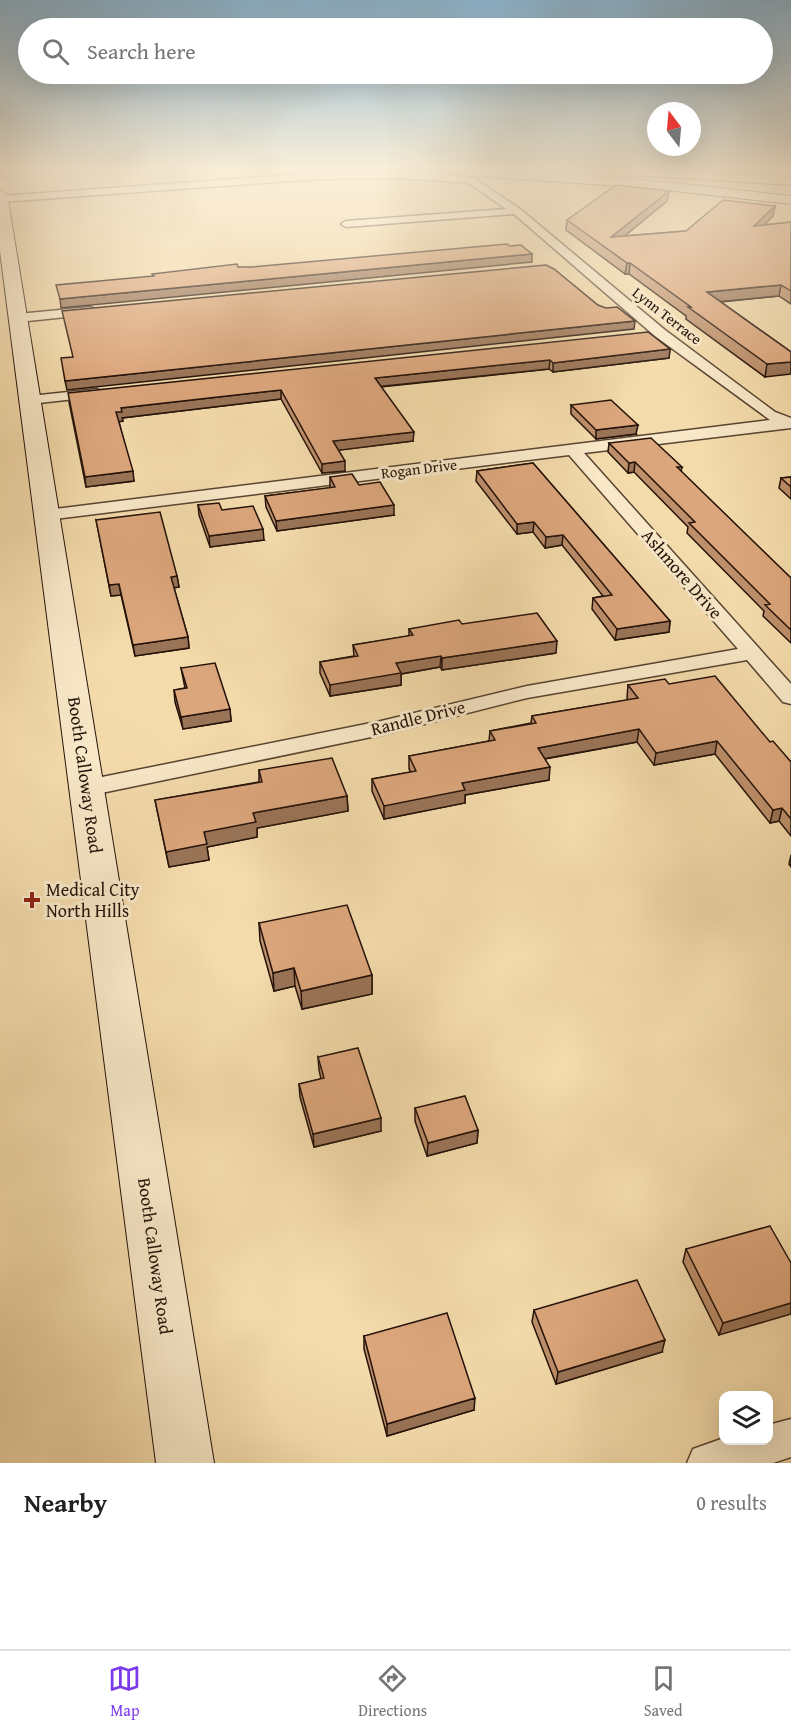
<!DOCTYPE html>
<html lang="en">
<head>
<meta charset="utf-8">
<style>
  :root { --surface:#fff; --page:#f2f2f2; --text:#222; --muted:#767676; --line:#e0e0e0; --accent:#7c3aed }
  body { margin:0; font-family:"Gentium Book Plus",serif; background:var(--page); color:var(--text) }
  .controls { position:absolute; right:18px; bottom:18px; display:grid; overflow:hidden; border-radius:12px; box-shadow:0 6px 24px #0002 }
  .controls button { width:54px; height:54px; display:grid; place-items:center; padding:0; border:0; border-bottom:2px solid var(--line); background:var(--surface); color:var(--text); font:30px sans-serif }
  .compass { position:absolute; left:647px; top:102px; width:54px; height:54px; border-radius:50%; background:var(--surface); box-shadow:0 6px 24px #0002; rotate:344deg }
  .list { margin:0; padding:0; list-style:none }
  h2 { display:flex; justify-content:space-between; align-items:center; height:78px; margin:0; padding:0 24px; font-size:26px }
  h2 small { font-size:20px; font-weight:400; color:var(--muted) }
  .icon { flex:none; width:33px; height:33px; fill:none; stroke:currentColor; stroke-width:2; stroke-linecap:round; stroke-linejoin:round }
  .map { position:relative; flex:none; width:791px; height:1463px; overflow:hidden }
  .search { position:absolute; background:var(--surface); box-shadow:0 6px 24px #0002; left:18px; right:18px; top:18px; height:66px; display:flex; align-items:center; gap:15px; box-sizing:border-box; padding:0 21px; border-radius:33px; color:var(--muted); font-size:22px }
  .sheet { height:186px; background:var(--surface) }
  nav { display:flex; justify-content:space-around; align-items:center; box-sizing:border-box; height:84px; border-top:2px solid var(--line); background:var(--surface); font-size:16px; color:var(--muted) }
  nav a { display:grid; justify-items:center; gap:3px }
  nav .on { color:var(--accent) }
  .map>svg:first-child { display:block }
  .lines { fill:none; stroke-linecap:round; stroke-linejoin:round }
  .street-casing { stroke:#584432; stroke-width:3 }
  .secondary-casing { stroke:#241209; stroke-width:2 }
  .highway-casing { stroke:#241209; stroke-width:2 }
  .street { fill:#f8e8c8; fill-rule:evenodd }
  .secondary { fill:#f8e8c8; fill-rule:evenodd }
  .highway { fill:#f4dbab; fill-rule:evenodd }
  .wall { fill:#bd8f6b; stroke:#241209; stroke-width:1.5 }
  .shaded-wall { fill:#9a7457; stroke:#241209; stroke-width:1.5 }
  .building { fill:#dca67c; stroke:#241209; stroke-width:1.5 }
  .poi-dot { fill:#8f2418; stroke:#f8e8c8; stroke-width:2 }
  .labels { text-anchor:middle; stroke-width:6; stroke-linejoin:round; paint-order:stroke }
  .far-street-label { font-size:15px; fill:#241209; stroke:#f8e8c8 }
  .street-label { font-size:18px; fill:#241209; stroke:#f8e8c8 }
  .poi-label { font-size:18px; fill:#241209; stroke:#f8e8c8; text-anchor:start }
</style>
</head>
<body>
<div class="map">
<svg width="791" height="1463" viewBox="0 0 791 1463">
  <rect width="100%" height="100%" fill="#f4dbab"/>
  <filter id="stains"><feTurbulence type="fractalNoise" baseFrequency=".00333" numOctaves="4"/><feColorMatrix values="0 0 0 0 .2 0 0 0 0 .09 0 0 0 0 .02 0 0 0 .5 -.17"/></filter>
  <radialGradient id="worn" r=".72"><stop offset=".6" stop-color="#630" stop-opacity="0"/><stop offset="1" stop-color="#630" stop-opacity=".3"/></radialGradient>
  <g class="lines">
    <defs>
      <path id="street" d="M 399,172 L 445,174 L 475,179 L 520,209 L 665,330 L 775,412 L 791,418 L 791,428 L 584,453 L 791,684 L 791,704 L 783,702 L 747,660 L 527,698 L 381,735 L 87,796 L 79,793 L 75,788 L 79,783 L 87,780 L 381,721 L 527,686 L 738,649 L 569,455 L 47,520 L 41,519 L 38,515 L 41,511 L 47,510 L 770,420 L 655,336 L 514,214 L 346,227 L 341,224 L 346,221 L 506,209 L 469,183 L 399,178 L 319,179 L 0,202 L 1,196 L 319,173 Z
        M 91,307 L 97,311 L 95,314 L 18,322 L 12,318 L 18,314 Z
        M 97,389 L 104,393 L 102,396 L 30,404 L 23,400 L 30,396 Z
        M 791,1419 L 791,1457 L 773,1463 L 687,1463 L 693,1449 L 724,1438 L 724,1440 L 768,1440 L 768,1425 Z"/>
      <path id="secondary" d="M 0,171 L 51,171 L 44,175 L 0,176 Z
        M 455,171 C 568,171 679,183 791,196 L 791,204 L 648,188 L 462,175 Z
        M 0,190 L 7,194 L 214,1463 L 156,1463 L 0,251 Z"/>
      <path id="highway" d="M 623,171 L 700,171 L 791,177 L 791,185 L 630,175 Z"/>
    </defs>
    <!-- street casing -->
    <use href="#street" class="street-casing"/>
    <!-- secondary casing -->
    <use href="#secondary" class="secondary-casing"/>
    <!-- highway casing -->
    <use href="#highway" class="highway-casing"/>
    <!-- street -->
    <use href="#street" class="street"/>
    <!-- secondary -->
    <use href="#secondary" class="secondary"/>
    <!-- highway -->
    <use href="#highway" class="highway"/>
  </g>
  <!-- wall -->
  <path class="wall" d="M 669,191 L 667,201 L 624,236 L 686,231 L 775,206 L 773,216 L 764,225 L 791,222 L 791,304 L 779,296 L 721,302 L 791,352 L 765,377 L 686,319 L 686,316 L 629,274 L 625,274 L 566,230 L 567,220 Z
    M 670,349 L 669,358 L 553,372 L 549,369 L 381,387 L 413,441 L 338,450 L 345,471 L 322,473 L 281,399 L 122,418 L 123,421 L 119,422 L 134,481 L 86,487 L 69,402 Z
    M 571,405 L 636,434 L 596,439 L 571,414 Z
    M 609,443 L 682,467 L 681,472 L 791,578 L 791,643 L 763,616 L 764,611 L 687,533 L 688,527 L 634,472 L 628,473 L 608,452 Z
    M 533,463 L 670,621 L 669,632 L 615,640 L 592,609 L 593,598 L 603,596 L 562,545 L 545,548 L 533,532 L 517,534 L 476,481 L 477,471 Z
    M 330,477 L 359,485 L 394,515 L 277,531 L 266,507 L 265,496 L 330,488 Z
    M 791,477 L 791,499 L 779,488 L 781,478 Z
    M 198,505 L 222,510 L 264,540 L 210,547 L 199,515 Z
    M 96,520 L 177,576 L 179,587 L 174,588 L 188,637 L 189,648 L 135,656 L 121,595 L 111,596 Z
    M 462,624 L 556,653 L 442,670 L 440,667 L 401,674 L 401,685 L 330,696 L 320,673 L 320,662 L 354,656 L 353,645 L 409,636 L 409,629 Z
    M 181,668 L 230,709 L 231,721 L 183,729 L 175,702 L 174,690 L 185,688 Z
    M 669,684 L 770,742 L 791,762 L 791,836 L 779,821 L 770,823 L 715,754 L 654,765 L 637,742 L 545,759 L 549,780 L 465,795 L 465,803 L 384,819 L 372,791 L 372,779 L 411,772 L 409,769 L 409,756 L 489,741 L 490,731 L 531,723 L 532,716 L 628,700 L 627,698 L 628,685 Z
    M 259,770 L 347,796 L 348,811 L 257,828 L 257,837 L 207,847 L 209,860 L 169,867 L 155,800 L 259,782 Z
    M 791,855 L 791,867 L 789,864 Z
    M 259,923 L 372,975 L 372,994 L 302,1009 L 295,986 L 274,991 L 260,941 Z
    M 318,1057 L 381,1131 L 314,1147 L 300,1097 L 299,1084 L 321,1079 L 319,1070 Z
    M 415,1108 L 478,1130 L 477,1143 L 427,1156 L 415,1121 Z
    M 686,1249 L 791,1263 L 719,1335 L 683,1262 Z
    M 534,1310 L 662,1352 L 556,1384 L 532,1322 Z
    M 364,1336 L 474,1410 L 387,1436 L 364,1349 Z"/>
  <!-- shaded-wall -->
  <path class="shaded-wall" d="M 669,191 L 667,201 L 610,248 L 611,237 Z
    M 775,206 L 773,216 L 753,236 L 754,226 Z
    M 532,254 L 532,262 L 61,308 L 60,299 Z
    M 627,263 L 630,263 L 629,274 L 625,274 Z
    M 781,285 L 779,296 L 705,303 L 707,292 Z
    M 635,321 L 634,329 L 67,390 L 65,381 Z
    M 670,349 L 669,358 L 553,372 L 553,363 Z
    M 550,360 L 549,369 L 375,387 L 375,378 Z
    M 791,362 L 791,374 L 765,377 L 767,364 Z
    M 281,390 L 281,399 L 122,418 L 123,421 L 117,422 L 116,412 L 121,408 Z
    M 638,425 L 636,434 L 596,439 L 596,430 Z
    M 414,432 L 413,441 L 333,451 L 333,441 Z
    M 345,461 L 345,471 L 322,473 L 322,464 Z
    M 635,462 L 634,472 L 628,473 L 629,463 Z
    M 133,471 L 134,481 L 86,487 L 85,477 Z
    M 394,505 L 394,515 L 277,531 L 276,521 Z
    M 534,522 L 533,532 L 517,534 L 517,524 Z
    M 263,529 L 264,540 L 210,547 L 209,536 Z
    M 563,535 L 562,545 L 545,548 L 546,537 Z
    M 177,576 L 179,587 L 172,588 L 171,577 Z
    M 119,584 L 121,595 L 111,596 L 109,585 Z
    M 670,621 L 669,632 L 615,640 L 617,629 Z
    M 188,637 L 189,648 L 135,656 L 133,645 Z
    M 557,641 L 556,653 L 442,670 L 442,658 Z
    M 441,656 L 440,667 L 401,674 L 401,685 L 330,696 L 330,685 L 396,663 Z
    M 230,709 L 231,721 L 183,729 L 181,717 Z
    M 639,729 L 637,742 L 537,760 L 538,748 Z
    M 717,741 L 715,754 L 654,765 L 656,753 Z
    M 550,767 L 549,780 L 465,795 L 465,803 L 384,819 L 384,806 L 462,783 Z
    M 347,796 L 348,811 L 257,828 L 257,837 L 207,847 L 209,860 L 169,867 L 166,852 L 204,832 L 253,813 Z
    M 782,808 L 779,821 L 770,823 L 773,810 Z
    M 294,968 L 295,986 L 274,991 L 273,973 Z
    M 372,975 L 372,994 L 302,1009 L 301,991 Z
    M 381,1118 L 381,1131 L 314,1147 L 313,1134 Z
    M 478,1130 L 477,1143 L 427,1156 L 428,1143 Z
    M 791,1303 L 791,1314 L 719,1335 L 723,1323 Z
    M 665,1340 L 662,1352 L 556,1384 L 558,1372 Z
    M 475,1398 L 474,1410 L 387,1436 L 387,1424 Z"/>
  <!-- building -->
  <path class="building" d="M 616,185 L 669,191 L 611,237 L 686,231 L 723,200 L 775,206 L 754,226 L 791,222 L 791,291 L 781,285 L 707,292 L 791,352 L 791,362 L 767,364 L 688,307 L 691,307 L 630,263 L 627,263 L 567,220 Z
    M 507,244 L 510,246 L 521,245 L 532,254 L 60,299 L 56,285 L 154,276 L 152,274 L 237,264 L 238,267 L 252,267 Z
    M 546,265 L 554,269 L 598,305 L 606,308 L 617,307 L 635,321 L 65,381 L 61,358 L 73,357 L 62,311 Z
    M 648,332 L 670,349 L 553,363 L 550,360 L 375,378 L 414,432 L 333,441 L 345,461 L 322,464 L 281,390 L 121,408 L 122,412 L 116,412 L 133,471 L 85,477 L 68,393 Z
    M 611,400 L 638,425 L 596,430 L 571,405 Z
    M 651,438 L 682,467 L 677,467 L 791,578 L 791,630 L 765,605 L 770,604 L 689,523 L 695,522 L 635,462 L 629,463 L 609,443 Z
    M 533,463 L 670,621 L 617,629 L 593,598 L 612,595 L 563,535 L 546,537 L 534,522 L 517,524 L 477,471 Z
    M 352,474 L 359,485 L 380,482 L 394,505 L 276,521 L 265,496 L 335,487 L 330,477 Z
    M 791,477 L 791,487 L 781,478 Z
    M 219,503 L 222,510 L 253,506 L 263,529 L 209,536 L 198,505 Z
    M 160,512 L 177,576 L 171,577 L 188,637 L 133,645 L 119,584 L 109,585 L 96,520 Z
    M 537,613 L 557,641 L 442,658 L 441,656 L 396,663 L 401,673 L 330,685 L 320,662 L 358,656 L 353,645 L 413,635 L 409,629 L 459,620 L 462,624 Z
    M 215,663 L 230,709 L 181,717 L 174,690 L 187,688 L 181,668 Z
    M 715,676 L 770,742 L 773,741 L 791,762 L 791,819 L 782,808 L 773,810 L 717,741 L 656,753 L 639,729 L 538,748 L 550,767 L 462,783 L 465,790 L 384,806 L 372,779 L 416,771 L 409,756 L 495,740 L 490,731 L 536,723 L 532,716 L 638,698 L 628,685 L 665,679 L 669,684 Z
    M 332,758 L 347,796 L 253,813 L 256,822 L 204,832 L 207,844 L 166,852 L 155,800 L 262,782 L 259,770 Z
    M 347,905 L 372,975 L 301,991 L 294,968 L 273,973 L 259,923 Z
    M 358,1048 L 381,1118 L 313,1134 L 299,1084 L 324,1078 L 318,1057 Z
    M 465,1096 L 478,1130 L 428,1143 L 415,1108 Z
    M 770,1226 L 791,1263 L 791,1303 L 723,1323 L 686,1249 Z
    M 637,1280 L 665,1340 L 558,1372 L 534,1310 Z
    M 447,1313 L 475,1398 L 387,1424 L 364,1336 Z"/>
  <!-- sky -->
  <linearGradient id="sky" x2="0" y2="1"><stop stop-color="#8bb6d3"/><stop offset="0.45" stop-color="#faefd9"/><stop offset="1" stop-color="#faefd9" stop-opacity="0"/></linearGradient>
  <rect width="791" height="376" fill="url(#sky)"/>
  <!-- markers -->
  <path class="poi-dot" d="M29 891h6v6h6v6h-6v6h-6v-6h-6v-6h6z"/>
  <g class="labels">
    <!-- far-street labels -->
    <g class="far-street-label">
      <text transform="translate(667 316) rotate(38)" y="5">Lynn Terrace</text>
      <text transform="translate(419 469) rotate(-7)" y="5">Rogan Drive</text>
    </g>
    <!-- street labels -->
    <g class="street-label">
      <text transform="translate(682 574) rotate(49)" y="6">Ashmore Drive</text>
      <text transform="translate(418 718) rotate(-14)" y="6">Randle Drive</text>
      <text transform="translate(85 775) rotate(82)" y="6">Booth Calloway Road</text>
      <text transform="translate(155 1256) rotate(82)" y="6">Booth Calloway Road</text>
    </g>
    <!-- poi labels -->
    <g class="poi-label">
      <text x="46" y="896">Medical City<tspan x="46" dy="21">North Hills</tspan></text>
    </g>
  </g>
  <rect width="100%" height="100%" filter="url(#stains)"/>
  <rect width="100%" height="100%" fill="url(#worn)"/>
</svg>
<div class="controls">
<button><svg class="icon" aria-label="layers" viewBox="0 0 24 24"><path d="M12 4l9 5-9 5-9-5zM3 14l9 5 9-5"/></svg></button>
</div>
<svg class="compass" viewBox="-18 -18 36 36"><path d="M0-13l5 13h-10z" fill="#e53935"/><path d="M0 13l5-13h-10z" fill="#767676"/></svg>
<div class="search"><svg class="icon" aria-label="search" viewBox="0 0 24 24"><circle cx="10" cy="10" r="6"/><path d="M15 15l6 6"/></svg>Search here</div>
</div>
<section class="sheet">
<h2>Nearby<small>0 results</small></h2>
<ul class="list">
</ul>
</section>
<nav>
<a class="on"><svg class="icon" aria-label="map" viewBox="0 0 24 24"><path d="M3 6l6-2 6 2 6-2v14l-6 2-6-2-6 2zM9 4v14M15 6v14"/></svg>Map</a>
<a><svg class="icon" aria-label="directions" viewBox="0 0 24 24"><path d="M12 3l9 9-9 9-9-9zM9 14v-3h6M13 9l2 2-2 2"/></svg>Directions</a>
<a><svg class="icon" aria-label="saved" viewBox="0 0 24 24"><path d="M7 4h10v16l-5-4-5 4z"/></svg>Saved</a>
</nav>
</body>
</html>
